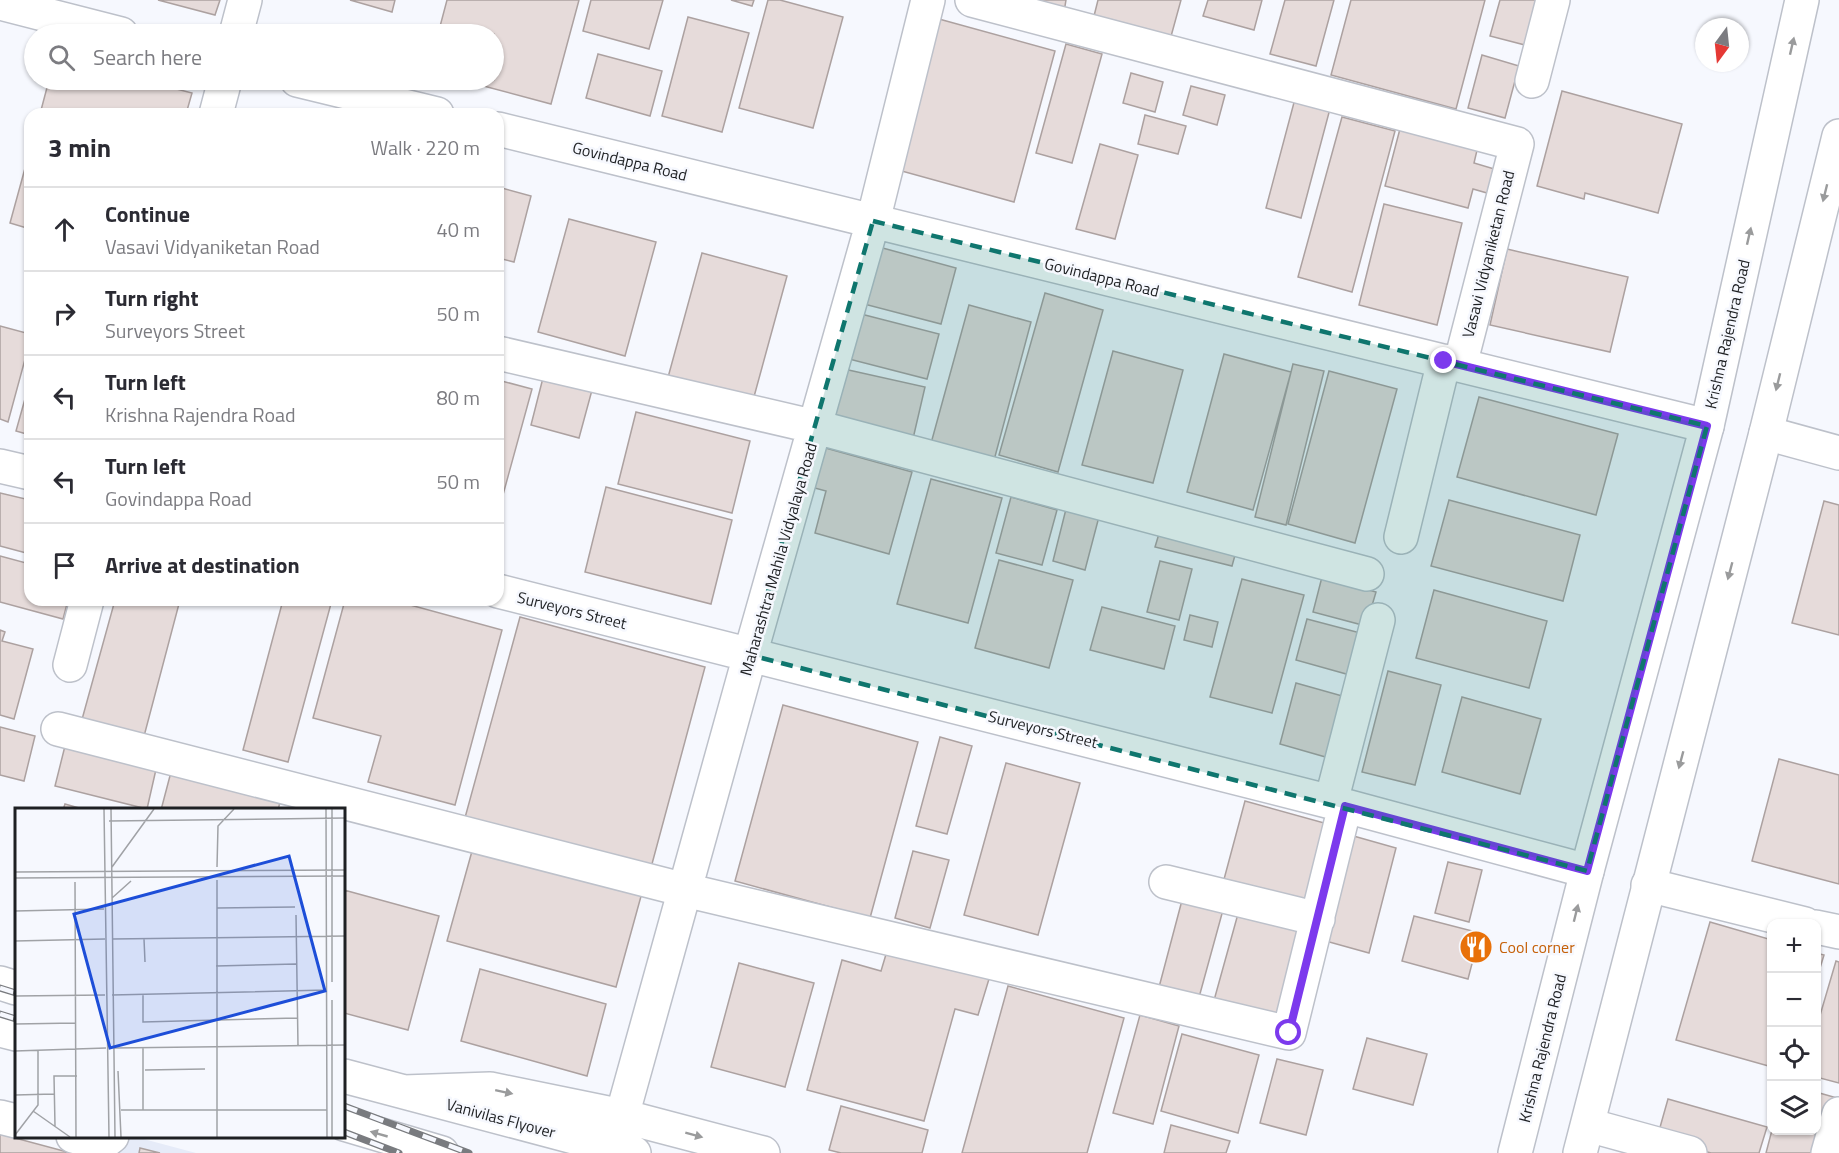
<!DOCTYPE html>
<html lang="en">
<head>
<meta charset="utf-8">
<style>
  :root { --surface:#fff; --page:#f7f7f7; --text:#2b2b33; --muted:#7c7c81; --line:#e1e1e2 }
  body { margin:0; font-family:"Titillium Web",sans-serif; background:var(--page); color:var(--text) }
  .controls { position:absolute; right:18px; bottom:18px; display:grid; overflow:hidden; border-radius:12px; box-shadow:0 2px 4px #0004 }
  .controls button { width:54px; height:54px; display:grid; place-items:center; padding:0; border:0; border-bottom:2px solid var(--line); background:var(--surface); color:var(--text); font:30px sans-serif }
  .compass { position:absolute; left:1695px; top:18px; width:54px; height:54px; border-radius:50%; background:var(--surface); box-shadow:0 2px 4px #0004; rotate:195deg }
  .stop { position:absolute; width:18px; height:18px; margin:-14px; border:4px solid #7c3aed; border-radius:50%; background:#fff }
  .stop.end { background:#7c3aed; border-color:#fff; box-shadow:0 2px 6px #0008 }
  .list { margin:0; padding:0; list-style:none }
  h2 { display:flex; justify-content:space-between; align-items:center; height:78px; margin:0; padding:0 24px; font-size:26px }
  h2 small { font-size:20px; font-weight:400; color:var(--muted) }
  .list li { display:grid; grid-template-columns:39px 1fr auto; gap:18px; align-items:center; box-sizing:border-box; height:84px; padding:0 24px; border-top:2px solid var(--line) }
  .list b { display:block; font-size:22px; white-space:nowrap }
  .list p { margin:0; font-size:20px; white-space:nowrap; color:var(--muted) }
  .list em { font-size:20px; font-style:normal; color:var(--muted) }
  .icon { flex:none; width:33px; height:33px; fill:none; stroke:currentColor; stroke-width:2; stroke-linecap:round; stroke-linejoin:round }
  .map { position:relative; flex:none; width:1839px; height:1153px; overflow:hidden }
  .search { position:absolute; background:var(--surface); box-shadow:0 2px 4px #0004; left:24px; top:24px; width:480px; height:66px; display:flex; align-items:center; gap:15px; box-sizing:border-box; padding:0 21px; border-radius:33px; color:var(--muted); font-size:22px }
  .panel { position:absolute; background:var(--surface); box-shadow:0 2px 4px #0004; left:24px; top:108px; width:480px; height:498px; border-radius:18px }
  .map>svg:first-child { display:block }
  .built { fill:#e6ebf8 }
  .building { fill:#e6dbda; stroke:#aca1a0; stroke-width:1.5 }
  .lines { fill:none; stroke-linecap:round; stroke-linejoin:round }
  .minor-casing { stroke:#bdc1ca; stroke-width:36 }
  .major-casing { stroke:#bdc1ca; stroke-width:36 }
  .minor { stroke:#fff; stroke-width:33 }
  .major { stroke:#fff; stroke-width:33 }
  .rail-casing { stroke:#797b7f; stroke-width:7 }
  .rail { stroke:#f6f8fe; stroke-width:4.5; stroke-dasharray:14; stroke-linecap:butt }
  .oneway { fill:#9a9b9c }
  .route { stroke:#7c3aed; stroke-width:8 }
  .marked { fill:#0f766e; fill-opacity:0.2; stroke:#0f766e; stroke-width:4.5; stroke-dasharray:12 8; stroke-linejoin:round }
  .labels { text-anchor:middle; stroke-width:5; stroke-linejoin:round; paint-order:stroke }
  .street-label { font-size:16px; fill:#1e2023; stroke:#f6f8fe }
  .food-label { font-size:16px; fill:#c56008; stroke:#f6f8fe; text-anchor:start }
  .inset-road { fill:none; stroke:#a0a2a6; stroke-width:1.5 }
  .view { fill:#1d4ed8; fill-opacity:0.15; stroke:#1d4ed8; stroke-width:3 }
  .inset-edge { fill:none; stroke:#1e2023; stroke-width:3 }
</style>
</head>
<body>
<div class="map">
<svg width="1839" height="1153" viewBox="0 0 1839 1153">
  <rect width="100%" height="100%" fill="#f6f8fe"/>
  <!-- built -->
  <path class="built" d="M 124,1136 L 136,1137 L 196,1153 L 119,1153 Z"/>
  <!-- building -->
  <path class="building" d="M 158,0 L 220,0 L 215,15 Z
    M 350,0 L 395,0 L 392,12 Z
    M 447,0 L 579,0 L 551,104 L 461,80 L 494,80 L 494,34 L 438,34 Z
    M 591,0 L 663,0 L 649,49 L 583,31 Z
    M 731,0 L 754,0 L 752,6 Z
    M 768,0 L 780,0 L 843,17 L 813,128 L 739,108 Z
    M 1017,0 L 1066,0 L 1064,12 Z
    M 1098,0 L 1181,0 L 1170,40 L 1093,20 Z
    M 1208,0 L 1262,0 L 1254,30 L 1203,16 Z
    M 1285,0 L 1334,0 L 1316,66 L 1270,54 Z
    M 1351,0 L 1485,0 L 1456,109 L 1331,75 Z
    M 1500,0 L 1537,0 L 1525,45 L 1490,36 Z
    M 688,17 L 749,33 L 722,132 L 662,116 Z
    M 939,19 L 1055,51 L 1014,202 L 898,170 Z
    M 1066,44 L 1102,54 L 1072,163 L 1036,153 Z
    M 598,54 L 662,71 L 650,116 L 586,98 Z
    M 1482,55 L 1519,66 L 1505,118 L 1468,108 Z
    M 1131,73 L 1163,82 L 1155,112 L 1123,103 Z
    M 49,80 L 142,80 L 192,93 L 186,114 L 40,114 Z
    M 1191,86 L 1225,95 L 1217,125 L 1183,115 Z
    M 1562,91 L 1682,124 L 1658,213 L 1585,193 L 1584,199 L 1537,186 Z
    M 1296,95 L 1331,105 L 1301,218 L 1266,208 Z
    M 1145,115 L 1186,126 L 1178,154 L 1138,144 Z
    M 1342,117 L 1395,131 L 1352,292 L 1298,277 Z
    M 1401,125 L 1478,146 L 1474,163 L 1501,171 L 1494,195 L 1473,189 L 1468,208 L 1385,186 Z
    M 1100,144 L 1138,155 L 1115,239 L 1076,229 Z
    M 30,150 L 30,229 L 10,223 Z
    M 498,187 L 531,196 L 514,262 L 498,258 Z
    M 1384,204 L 1462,223 L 1437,325 L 1359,305 Z
    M 569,219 L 656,242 L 625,356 L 538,332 Z
    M 879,247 L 956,268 L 941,324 L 864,304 Z
    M 1507,249 L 1628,277 L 1610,352 L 1490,325 Z
    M 702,253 L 787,276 L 752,404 L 667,381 Z
    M 1045,293 L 1103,310 L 1058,472 L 999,455 Z
    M 969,305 L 1031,322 L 993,464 L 930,447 Z
    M 861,314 L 939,334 L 927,379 L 849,359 Z
    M 0,326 L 30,334 L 30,341 L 8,422 L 0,419 Z
    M 1113,351 L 1183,370 L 1153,483 L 1082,465 Z
    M 1224,354 L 1291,372 L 1253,510 L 1187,492 Z
    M 1293,364 L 1324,371 L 1286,525 L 1255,517 Z
    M 546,366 L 595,379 L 579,438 L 531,425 Z
    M 844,369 L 925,387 L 912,443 L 832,424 Z
    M 1329,371 L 1397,389 L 1355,543 L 1288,524 Z
    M 498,380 L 532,389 L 498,513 Z
    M 30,381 L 30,435 L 16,431 Z
    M 1479,397 L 1618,434 L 1596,515 L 1457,477 Z
    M 636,412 L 750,441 L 732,513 L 618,484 Z
    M 822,447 L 912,472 L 889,554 L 815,533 L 826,491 L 811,487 Z
    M 931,479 L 1002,498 L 968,623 L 897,604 Z
    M 606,487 L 732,520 L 711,604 L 585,572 Z
    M 0,493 L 30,500 L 30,554 L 0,546 Z
    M 1011,497 L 1057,510 L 1042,565 L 996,553 Z
    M 1449,500 L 1580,535 L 1563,601 L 1431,566 Z
    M 1068,501 L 1101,509 L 1085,570 L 1053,561 Z
    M 1824,501 L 1839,505 L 1839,635 L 1792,623 Z
    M 1161,527 L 1237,548 L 1232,566 L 1155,547 Z
    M 0,556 L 30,564 L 30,600 L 68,600 L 63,619 L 0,602 Z
    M 999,560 L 1073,580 L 1049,668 L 975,648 Z
    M 1160,561 L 1192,569 L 1179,620 L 1147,612 Z
    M 1322,577 L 1376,592 L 1366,626 L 1313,612 Z
    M 1242,579 L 1304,595 L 1272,713 L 1210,697 Z
    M 1434,590 L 1547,621 L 1529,688 L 1416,658 Z
    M 115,600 L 180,600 L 143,740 L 81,723 Z
    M 283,600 L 332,600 L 288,762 L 243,750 Z
    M 345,600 L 392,600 L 502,630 L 455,805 L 368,782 L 381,736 L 313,718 Z
    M 1102,607 L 1175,626 L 1164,669 L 1090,650 Z
    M 1190,615 L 1218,622 L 1212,647 L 1184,640 Z
    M 520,617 L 705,667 L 649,875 L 463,825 Z
    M 1307,619 L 1368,635 L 1357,677 L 1296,660 Z
    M 0,630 L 5,632 L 2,641 L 33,649 L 14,719 L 0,715 Z
    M 1388,671 L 1441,685 L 1415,785 L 1362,772 Z
    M 1296,683 L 1353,699 L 1336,760 L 1280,744 Z
    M 1462,697 L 1541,719 L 1520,794 L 1442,772 Z
    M 783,705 L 918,742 L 870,918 L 735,881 Z
    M 0,727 L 35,736 L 24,781 L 0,775 Z
    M 940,737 L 972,746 L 947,834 L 916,826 Z
    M 66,742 L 157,765 L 147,809 L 55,786 Z
    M 1779,759 L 1839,775 L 1839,884 L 1752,861 Z
    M 1006,763 L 1080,783 L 1038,935 L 964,915 Z
    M 171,772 L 280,802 L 278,810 L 161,810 Z
    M 1245,801 L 1335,826 L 1313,907 L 1223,883 Z
    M 65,804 L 86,810 L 63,810 Z
    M 1350,835 L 1396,848 L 1369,953 L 1322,940 Z
    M 474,844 L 643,889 L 616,987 L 447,941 Z
    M 913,851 L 949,860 L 930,928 L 895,918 Z
    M 1448,862 L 1482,870 L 1469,922 L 1435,913 Z
    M 1185,889 L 1226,899 L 1198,1001 L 1158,991 Z
    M 344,890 L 439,916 L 408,1030 L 344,1013 Z
    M 1241,903 L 1305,921 L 1277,1022 L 1213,1004 Z
    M 1414,916 L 1480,933 L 1468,979 L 1402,961 Z
    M 1710,922 L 1772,940 L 1772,1067 L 1676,1040 Z
    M 887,951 L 989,979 L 978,1015 L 955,1009 L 924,1121 L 807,1090 L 842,960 L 881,971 Z
    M 1816,953 L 1824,955 L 1816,981 Z
    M 1836,961 L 1839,962 L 1839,1083 L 1816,1077 L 1816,1029 Z
    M 739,963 L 814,983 L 785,1087 L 711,1067 Z
    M 480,969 L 606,1004 L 587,1076 L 461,1041 Z
    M 1008,986 L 1124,1018 L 1087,1153 L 962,1153 Z
    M 1140,1015 L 1179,1026 L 1153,1124 L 1113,1113 Z
    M 1182,1034 L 1259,1055 L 1238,1133 L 1161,1111 Z
    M 1367,1038 L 1427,1054 L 1413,1105 L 1353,1089 Z
    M 1277,1059 L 1323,1070 L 1306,1135 L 1260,1123 Z
    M 1816,1092 L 1837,1098 L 1821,1153 L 1766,1153 L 1772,1130 L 1816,1130 Z
    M 1668,1099 L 1767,1127 L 1759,1153 L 1711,1153 L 1657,1138 Z
    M 841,1106 L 928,1130 L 922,1153 L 841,1153 L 829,1150 Z
    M 1171,1125 L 1230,1141 L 1226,1153 L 1164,1153 Z
    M 0,1134 L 71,1153 L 0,1153 Z
    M 140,1148 L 160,1153 L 139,1153 Z"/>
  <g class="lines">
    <defs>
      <path id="minor" d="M 972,0 L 1517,144 L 1460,365
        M 0,3 L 121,34
        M 236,34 L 245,0
        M 297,80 L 437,114
        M 1532,81 L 1553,0
        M 216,114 L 225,80
        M 498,129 L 1707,426
        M 498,353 L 816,427 L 1367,574
        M 1766,433 L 1839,453
        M 0,466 L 30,473
        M 1401,537 L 1444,361
        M 498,591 L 1331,802 L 1587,871
        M 70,665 L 87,600
        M 58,729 L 685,890 L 1289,1033 L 1345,806
        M 1331,802 L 1378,620
        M 1166,882 L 1318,919
        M 1648,885 L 1805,924
        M 1816,927 L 1839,932
        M 622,1116 L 750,655 L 873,221 L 928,0
        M 0,1117 L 16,1121
        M 1588,1125 L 1690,1153
        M 73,1136 L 102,1144 L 112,1136
        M 1828,1153 L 1839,1114"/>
      <path id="major" d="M 0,983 L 16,988
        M 0,1030 L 16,1034
        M 344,1076 L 634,1153
        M 404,1092 L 490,1089 L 622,1116 L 763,1153
        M 344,1124 L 442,1153
        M 1515,1153 L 1587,871 L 1707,426 L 1802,0
        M 1580,1153 L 1766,433 L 1839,136"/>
    </defs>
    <!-- minor casing -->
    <use href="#minor" class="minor-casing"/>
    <!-- major casing -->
    <use href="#major" class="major-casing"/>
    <!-- minor -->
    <use href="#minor" class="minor"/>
    <!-- major -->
    <use href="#major" class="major"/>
    <defs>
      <path id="rail" d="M 0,988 L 16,993
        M 0,1014 L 16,1019
        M 344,1106 L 469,1153
        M 344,1132 L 399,1153"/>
    </defs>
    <!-- rail casing -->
    <use href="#rail" class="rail-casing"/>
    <!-- rail -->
    <use href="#rail" class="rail"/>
  </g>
  <!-- one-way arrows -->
  <defs><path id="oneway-solid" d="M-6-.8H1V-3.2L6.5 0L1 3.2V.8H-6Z" transform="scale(1.5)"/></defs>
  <g class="oneway">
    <use href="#oneway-solid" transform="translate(1792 46) rotate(-77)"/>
    <use href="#oneway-solid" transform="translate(1825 193) rotate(104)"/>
    <use href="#oneway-solid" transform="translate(1749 236) rotate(-77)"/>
    <use href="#oneway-solid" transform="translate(1778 382) rotate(104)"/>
    <use href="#oneway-solid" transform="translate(1730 571) rotate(105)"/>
    <use href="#oneway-solid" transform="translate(1681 760) rotate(105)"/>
    <use href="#oneway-solid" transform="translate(1576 913) rotate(-76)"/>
    <use href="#oneway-solid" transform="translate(504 1092) rotate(12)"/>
    <use href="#oneway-solid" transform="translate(379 1134) rotate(-164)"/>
    <use href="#oneway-solid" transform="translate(694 1135) rotate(15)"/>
  </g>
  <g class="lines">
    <!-- route -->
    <path class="route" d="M 1289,1033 L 1345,806 L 1587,871 L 1707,426 L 1444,361"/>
  </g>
  <!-- marked area -->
  <path class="marked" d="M 873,221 L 1707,426 L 1587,871 L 750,655 Z"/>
  <!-- icons -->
  <defs>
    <symbol id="restaurant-disc" viewBox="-11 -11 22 22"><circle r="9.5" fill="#e8710a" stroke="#f6f8fe"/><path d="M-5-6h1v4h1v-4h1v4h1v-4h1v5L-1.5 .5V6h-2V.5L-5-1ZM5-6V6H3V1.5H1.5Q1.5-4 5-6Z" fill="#fff"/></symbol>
  </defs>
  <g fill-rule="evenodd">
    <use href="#restaurant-disc" x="1457" y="928" width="38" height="38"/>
  </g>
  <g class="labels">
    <!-- street labels -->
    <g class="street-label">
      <text transform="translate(630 161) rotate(14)" y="6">Govindappa Road</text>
      <text transform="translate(1488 254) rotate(-76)" y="6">Vasavi Vidyaniketan Road</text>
      <text transform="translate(1102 277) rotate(14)" y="6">Govindappa Road</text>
      <text transform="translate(1727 334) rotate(-77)" y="6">Krishna Rajendra Road</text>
      <text transform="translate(778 559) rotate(-74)" y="6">Maharashtra Mahila Vidyalaya Road</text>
      <text transform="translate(572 610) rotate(14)" y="6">Surveyors Street</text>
      <text transform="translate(1043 729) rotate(14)" y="6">Surveyors Street</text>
      <text transform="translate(1542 1048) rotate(-76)" y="6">Krishna Rajendra Road</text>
      <text transform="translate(501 1118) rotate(15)" y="6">Vanivilas Flyover</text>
    </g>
    <!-- food labels -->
    <g class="food-label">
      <text x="1499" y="953">Cool corner</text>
    </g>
  </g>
  <!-- overview -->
  <g transform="translate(15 808)">
    <rect width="330" height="330" fill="#f6f8fe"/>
    <path class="inset-road" d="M 89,1 L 94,329M 96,1 L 100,329M 311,1 L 312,329M 317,1 L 317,174M 94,13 L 330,10M 97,59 L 139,1M 202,59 L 203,18 L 219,1M 0,64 L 330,62M 0,70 L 330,68M 60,74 L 61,329M 97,90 L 116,73M 202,100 L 280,99M 0,103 L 89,101M 281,107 L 283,238M 97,131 L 330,128M 129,131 L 130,154M 0,133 L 90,131M 201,158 L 281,156M 128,186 L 128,214 L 282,210M 97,187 L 312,182M 0,188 L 90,187M 317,192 L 317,329M 0,216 L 61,215M 99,240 L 330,237M 0,243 L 91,240M 130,262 L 190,261M 103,263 L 106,329M 0,287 L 39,286M 106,302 L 312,302M 128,302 L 128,240M 18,303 L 55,329M 40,318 L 39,268 L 62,268M 0,327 L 23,297 L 23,242M 202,329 L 202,72"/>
    <path class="view" d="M 274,48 L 310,183 L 95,240 L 59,106 Z"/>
    <rect width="330" height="330" class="inset-edge"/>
  </g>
</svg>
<div class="controls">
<button>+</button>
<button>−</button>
<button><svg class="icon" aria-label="locate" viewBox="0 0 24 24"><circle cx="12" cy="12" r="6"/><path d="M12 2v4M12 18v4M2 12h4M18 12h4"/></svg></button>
<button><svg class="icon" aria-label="layers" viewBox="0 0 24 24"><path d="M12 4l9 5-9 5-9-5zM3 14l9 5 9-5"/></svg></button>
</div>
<svg class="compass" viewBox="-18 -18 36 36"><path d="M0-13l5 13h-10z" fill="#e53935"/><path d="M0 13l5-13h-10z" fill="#7c7c81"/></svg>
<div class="stop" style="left:1289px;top:1033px"></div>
<div class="stop end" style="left:1444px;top:361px"></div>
<div class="search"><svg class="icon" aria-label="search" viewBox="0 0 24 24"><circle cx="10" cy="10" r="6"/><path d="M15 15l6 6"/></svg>Search here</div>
<section class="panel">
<h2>3 min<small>Walk · 220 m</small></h2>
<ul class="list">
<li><svg class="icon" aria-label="ahead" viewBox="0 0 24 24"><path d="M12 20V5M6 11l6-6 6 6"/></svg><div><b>Continue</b><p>Vasavi Vidyaniketan Road</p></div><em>40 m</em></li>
<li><svg class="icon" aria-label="right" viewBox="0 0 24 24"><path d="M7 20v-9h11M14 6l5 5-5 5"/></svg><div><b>Turn right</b><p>Surveyors Street</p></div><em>50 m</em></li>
<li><svg class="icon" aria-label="left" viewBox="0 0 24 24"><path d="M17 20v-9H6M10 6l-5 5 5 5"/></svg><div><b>Turn left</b><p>Krishna Rajendra Road</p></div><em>80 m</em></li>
<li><svg class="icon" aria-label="left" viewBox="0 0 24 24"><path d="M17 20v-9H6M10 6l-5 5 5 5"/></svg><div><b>Turn left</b><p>Govindappa Road</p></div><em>50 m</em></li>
<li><svg class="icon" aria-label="arrive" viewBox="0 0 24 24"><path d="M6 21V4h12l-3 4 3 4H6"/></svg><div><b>Arrive at destination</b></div></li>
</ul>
</section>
</div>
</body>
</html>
